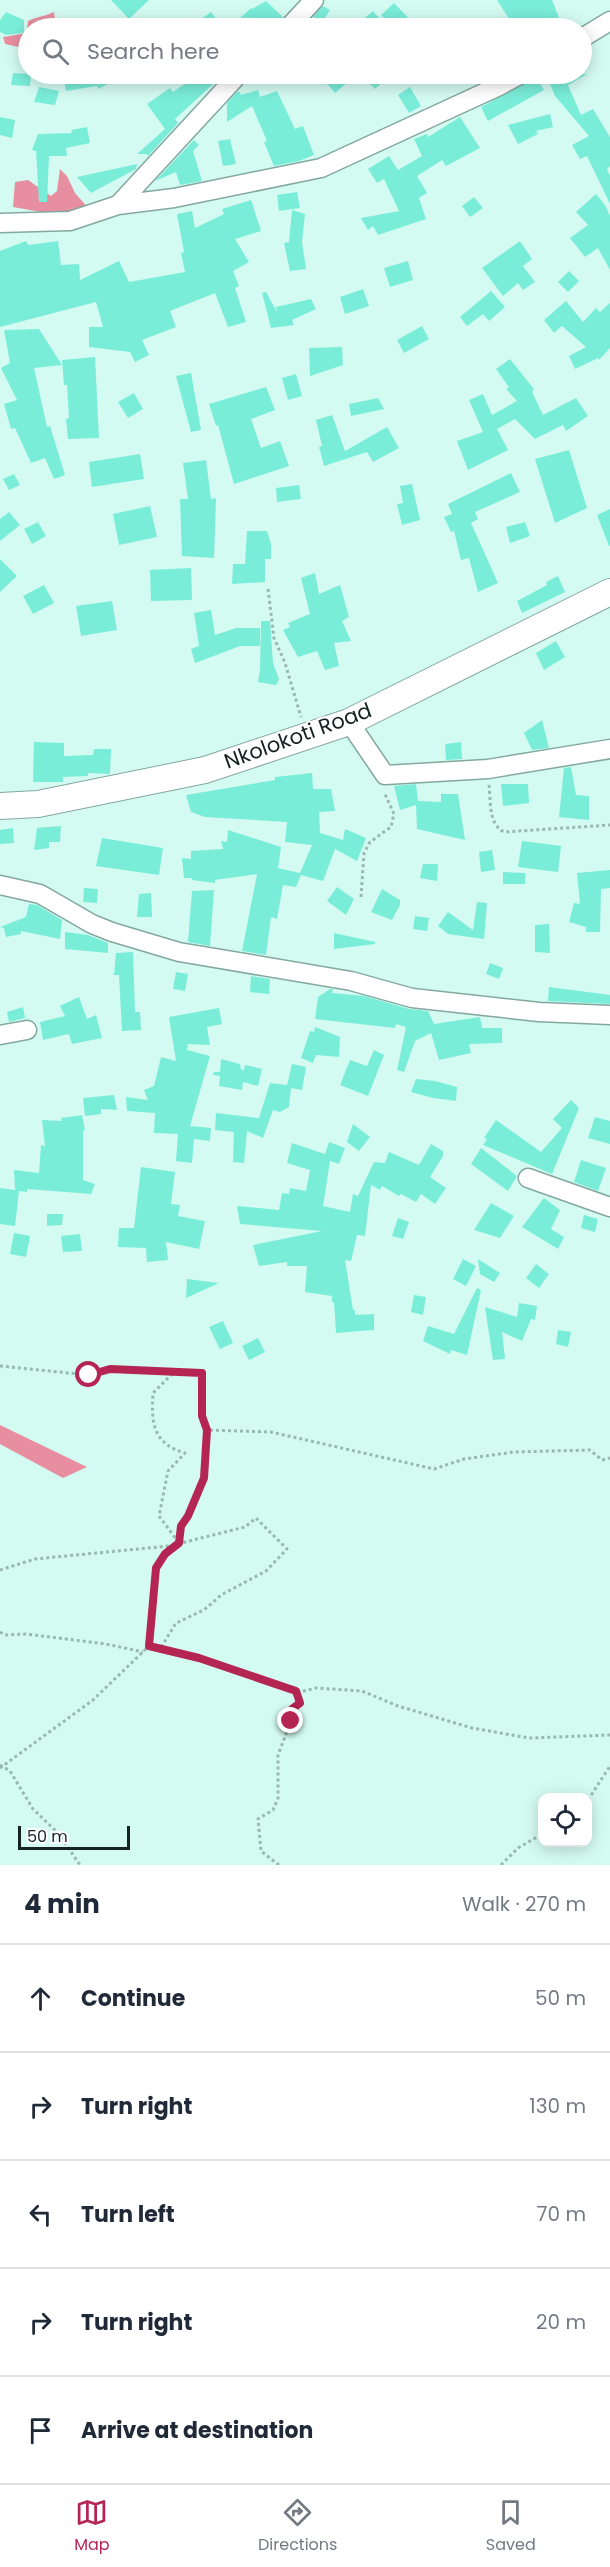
<!DOCTYPE html>
<html lang="en">
<head>
<meta charset="utf-8">
<style>
  :root { --surface:#fff; --page:#f2f2f3; --text:#1f2937; --muted:#747a83; --line:#e0e1e3; --accent:#b52554 }
  body { margin:0; font-family:Poppins,sans-serif; background:var(--page); color:var(--text) }
  .controls { position:absolute; right:18px; bottom:18px; display:grid; overflow:hidden; border-radius:12px; box-shadow:0 3px 15px #0003 }
  .controls button { width:54px; height:54px; display:grid; place-items:center; padding:0; border:0; border-bottom:2px solid var(--line); background:var(--surface); color:var(--text); font:30px sans-serif }
  .scale { position:absolute; left:18px; bottom:15px; width:112px; box-sizing:border-box; padding-left:6px; border:3px solid #152320; border-top:0; font-size:16px; line-height:21px; white-space:nowrap; color:#152320; -webkit-text-stroke:4px #fff; paint-order:stroke }
  .stop { position:absolute; width:18px; height:18px; margin:-14px; border:4px solid #b52554; border-radius:50%; background:#fff }
  .stop.end { background:#b52554; border-color:#fff; box-shadow:0 2px 6px #0008 }
  .list { margin:0; padding:0; list-style:none }
  h2 { display:flex; justify-content:space-between; align-items:center; height:78px; margin:0; padding:0 24px; font-size:26px }
  h2 small { font-size:20px; font-weight:400; color:var(--muted) }
  .list li { display:grid; grid-template-columns:39px 1fr auto; gap:18px; align-items:center; box-sizing:border-box; height:108px; padding:0 24px; border-top:2px solid var(--line) }
  .list b { display:block; font-size:22px; white-space:nowrap }
  .list em { font-size:20px; font-style:normal; color:var(--muted) }
  .icon { flex:none; width:33px; height:33px; fill:none; stroke:currentColor; stroke-width:2; stroke-linecap:round; stroke-linejoin:round }
  .map { position:relative; flex:none; width:610px; height:1865px; overflow:hidden }
  .search { position:absolute; background:var(--surface); box-shadow:0 3px 15px #0003; left:18px; right:18px; top:18px; height:66px; display:flex; align-items:center; gap:15px; box-sizing:border-box; padding:0 21px; border-radius:33px; color:var(--muted); font-size:22px }
  .sheet { height:618px; background:var(--surface) }
  nav { display:flex; justify-content:space-around; align-items:center; box-sizing:border-box; height:84px; border-top:2px solid var(--line); background:var(--surface); font-size:16px; color:var(--muted) }
  nav a { display:grid; justify-items:center; gap:3px }
  nav .on { color:var(--accent) }
  .map>svg:first-child { display:block }
  .forest { fill:#e78fa0 }
  .building { fill:#7aedd9 }
  .lines { fill:none; stroke-linecap:round; stroke-linejoin:round }
  .minor-casing { stroke:#83a8a0; stroke-width:21 }
  .secondary-casing { stroke:#83a8a0; stroke-width:28 }
  .path { stroke:#99b8b1; stroke-width:3; stroke-dasharray:3 3; stroke-linecap:butt }
  .minor { stroke:#fff; stroke-width:18 }
  .secondary { stroke:#fff; stroke-width:26 }
  .route { stroke:#b52554; stroke-width:8 }
  .labels { text-anchor:middle; stroke-width:4.5; stroke-linejoin:round; paint-order:stroke }
  .street-label { font-size:21px; fill:#152320; stroke:#fff }
</style>
</head>
<body>
<div class="map">
<svg width="610" height="1865" viewBox="0 0 610 1865">
  <rect width="100%" height="100%" fill="#d4fbf2"/>
  <!-- forest -->
  <path class="forest" d="M 54,12 L 55,21 L 44,25 L 40,28 L 28,28 L 28,49 L 5,44 L 3,37 L 27,33 L 28,21 C 38,16 44,17 54,12 Z
    M 60,169 L 67,176 L 75,193 L 90,210 L 44,222 L 41,212 L 13,207 L 15,182 L 28,180 L 51,196 L 57,191 Z
    M 0,1425 L 87,1467 L 63,1478 L 0,1444 Z"/>
  <!-- building -->
  <path class="building" d="M 111,0 L 149,0 L 129,19 Z
    M 497,0 L 552,0 L 563,28 L 515,28 Z
    M 266,1 L 283,17 L 272,28 L 229,28 L 251,8 L 252,9 Z
    M 394,3 L 418,28 L 394,28 L 381,15 Z
    M 323,6 L 330,10 L 322,23 L 313,17 Z
    M 373,11 L 388,28 L 369,28 L 361,21 Z
    M 6,12 L 24,20 L 24,33 L 6,35 L 0,32 L 0,20 Z
    M 211,12 L 223,28 L 189,28 Z
    M 13,73 L 31,74 L 30,86 L 11,85 Z
    M 63,74 L 129,74 L 98,89 L 97,86 L 66,91 Z
    M 191,74 L 224,74 L 175,119 L 178,123 L 148,156 L 147,154 L 137,154 L 165,129 L 147,104 L 170,88 L 173,92 L 193,78 Z
    M 319,74 L 357,74 L 335,93 Z
    M 361,74 L 391,74 L 375,89 Z
    M 560,74 L 587,74 L 568,85 L 581,115 L 593,109 L 610,137 L 610,166 L 607,169 L 610,176 L 610,204 L 587,156 L 580,159 L 572,145 L 589,136 L 555,96 L 548,79 Z
    M 536,77 L 544,90 L 488,121 L 481,107 Z
    M 39,87 L 59,91 L 55,105 L 34,102 Z
    M 410,87 L 421,106 L 409,113 L 398,95 Z
    M 258,90 L 260,97 L 277,91 L 295,129 L 303,126 L 314,155 L 299,161 L 274,166 L 264,142 L 267,141 L 252,106 L 227,122 L 227,103 L 237,92 L 240,92 L 241,95 Z
    M 550,114 L 553,127 L 536,131 L 538,134 L 518,144 L 508,125 Z
    M 0,117 L 15,120 L 12,138 L 0,135 Z
    M 460,117 L 480,148 L 446,166 L 442,160 L 417,176 L 427,193 L 419,198 L 426,219 L 378,235 L 373,226 L 368,230 L 361,218 L 399,211 L 384,179 L 377,183 L 368,169 L 389,156 L 398,170 L 422,156 L 414,139 L 427,134 L 428,137 Z
    M 87,127 L 90,143 L 66,148 L 67,156 L 49,156 L 47,202 L 39,202 L 36,151 L 32,150 L 38,134 L 72,133 L 71,130 Z
    M 230,139 L 236,164 L 223,166 L 218,141 Z
    M 194,140 L 199,145 L 193,151 L 202,181 L 180,185 L 176,172 L 155,181 Z
    M 137,164 L 136,169 L 91,193 L 77,177 Z
    M 297,192 L 300,208 L 279,211 L 277,195 Z
    M 596,194 L 605,205 L 610,216 L 610,270 L 598,248 L 585,257 L 570,238 L 588,225 L 576,212 Z
    M 474,197 L 483,208 L 470,217 L 462,206 Z
    M 251,200 L 261,231 L 235,239 L 249,262 L 233,271 L 239,286 L 235,288 L 246,322 L 228,327 L 215,293 L 170,311 L 176,327 L 142,340 L 149,355 L 135,362 L 130,352 L 89,347 L 89,327 L 103,327 L 96,302 L 0,327 L 0,251 L 26,241 L 28,245 L 58,241 L 61,265 L 79,264 L 80,280 L 119,261 L 129,282 L 185,272 L 181,253 L 184,252 L 177,214 L 192,211 L 195,228 L 224,214 L 222,209 Z
    M 292,210 L 305,214 L 302,242 L 306,269 L 290,271 L 284,243 L 289,242 Z
    M 520,241 L 532,259 L 523,266 L 535,282 L 523,290 L 518,283 L 503,296 L 482,268 Z
    M 408,261 L 413,280 L 390,287 L 384,268 Z
    M 569,271 L 579,281 L 568,292 L 558,282 Z
    M 363,289 L 369,306 L 345,314 L 340,297 Z
    M 491,291 L 505,307 L 489,321 L 483,314 L 467,326 L 460,317 Z
    M 266,292 L 277,312 L 276,307 L 311,299 L 316,309 L 292,320 L 294,325 L 271,328 L 262,293 Z
    M 566,301 L 583,322 L 596,308 L 600,312 L 610,303 L 610,348 L 599,360 L 598,358 L 575,369 L 569,356 L 586,347 L 562,326 L 554,333 L 544,320 Z
    M 422,326 L 429,339 L 404,353 L 397,340 Z
    M 39,329 L 62,365 L 34,368 L 47,427 L 50,426 L 65,475 L 54,479 L 45,458 L 31,463 L 15,428 L 11,429 L 4,404 L 17,400 L 1,368 L 10,363 L 4,330 Z
    M 342,347 L 343,365 L 310,376 L 309,348 Z
    M 95,357 L 99,438 L 68,439 L 66,419 L 69,418 L 67,385 L 64,385 L 62,360 Z
    M 510,359 L 534,389 L 532,392 L 543,415 L 576,398 L 588,416 L 566,431 L 563,425 L 535,439 L 515,419 L 497,429 L 508,450 L 468,470 L 457,441 L 483,432 L 469,400 L 483,394 L 492,415 L 517,401 L 506,389 L 509,387 L 496,369 Z
    M 191,373 L 201,430 L 191,432 L 176,376 Z
    M 296,374 L 302,396 L 288,400 L 282,378 Z
    M 266,387 L 275,410 L 251,419 L 261,448 L 280,441 L 289,466 L 234,484 L 218,425 L 216,426 L 209,404 Z
    M 134,393 L 143,409 L 128,418 L 118,402 Z
    M 378,398 L 384,409 L 351,416 L 349,404 Z
    M 332,415 L 345,451 L 387,427 L 399,448 L 373,462 L 367,452 L 324,466 L 319,447 L 322,446 L 316,420 Z
    M 569,450 L 587,508 L 555,523 L 535,459 Z
    M 140,454 L 144,479 L 92,487 L 89,462 Z
    M 206,460 L 211,499 L 216,498 L 214,558 L 182,556 L 180,499 L 188,499 L 183,463 Z
    M 511,473 L 520,492 L 475,512 L 478,519 L 471,523 L 498,583 L 478,592 L 469,558 L 461,560 L 454,531 L 451,532 L 444,517 L 452,514 L 448,504 Z
    M 14,474 L 20,485 L 9,490 L 3,479 Z
    M 412,484 L 420,520 L 402,525 L 397,504 L 403,503 L 400,486 Z
    M 299,485 L 301,499 L 277,502 L 276,488 Z
    M 150,506 L 157,537 L 119,545 L 113,514 Z
    M 610,509 L 610,546 L 609,546 L 597,515 Z
    M 9,512 L 20,525 L 0,541 L 0,519 Z
    M 38,522 L 46,536 L 32,544 L 24,529 Z
    M 525,522 L 530,536 L 510,543 L 506,527 Z
    M 247,531 L 267,531 L 271,544 L 271,559 L 265,559 L 265,582 L 232,584 L 233,564 L 245,564 Z
    M 0,559 L 17,576 L 0,592 Z
    M 191,568 L 192,600 L 151,601 L 150,570 Z
    M 315,573 L 319,594 L 340,585 L 349,617 L 342,621 L 351,641 L 334,643 L 339,666 L 325,670 L 317,651 L 298,657 L 283,630 L 290,627 L 288,623 L 310,614 L 301,578 Z
    M 558,576 L 565,592 L 522,613 L 517,601 L 547,585 L 546,582 Z
    M 44,585 L 54,603 L 33,614 L 23,596 Z
    M 112,601 L 117,630 L 81,636 L 76,606 Z
    M 211,610 L 215,635 L 236,628 L 260,628 L 260,646 L 240,646 L 195,663 L 191,649 L 199,646 L 194,613 Z
    M 261,621 L 270,621 L 273,663 L 279,679 L 276,685 L 258,682 L 260,670 Z
    M 556,641 L 565,657 L 544,670 L 536,653 Z
    M 542,720 L 549,748 L 532,750 L 524,733 Z
    M 34,742 L 64,743 L 64,756 L 93,755 L 94,749 L 111,749 L 110,774 L 88,773 L 88,776 L 63,777 L 63,782 L 33,782 Z
    M 461,742 L 462,759 L 446,760 L 445,744 Z
    M 571,767 L 576,795 L 589,796 L 589,820 L 559,817 L 564,768 Z
    M 312,773 L 313,789 L 331,789 L 335,811 L 319,812 L 320,833 L 343,840 L 345,829 L 366,838 L 357,861 L 335,849 L 323,881 L 301,875 L 296,887 L 283,885 L 277,919 L 271,917 L 266,955 L 242,951 L 257,874 L 215,880 L 215,883 L 192,880 L 192,878 L 184,878 L 182,858 L 191,859 L 191,851 L 223,849 L 221,841 L 227,842 L 228,830 L 281,847 L 278,868 L 300,873 L 312,845 L 285,842 L 287,822 L 205,817 L 191,812 L 186,795 L 275,780 L 275,777 Z
    M 416,784 L 418,801 L 441,802 L 441,794 L 458,794 L 465,840 L 417,829 L 416,805 L 400,810 L 394,786 Z
    M 501,784 L 528,784 L 529,803 L 503,806 Z
    M 61,826 L 60,842 L 49,842 L 49,848 L 34,850 L 37,828 Z
    M 13,828 L 14,843 L 0,844 L 0,830 Z
    M 102,838 L 163,848 L 159,875 L 96,866 Z
    M 522,841 L 561,846 L 558,872 L 518,867 Z
    M 492,850 L 495,870 L 481,872 L 479,852 Z
    M 423,864 L 438,864 L 437,881 L 420,878 Z
    M 610,870 L 610,888 L 601,889 L 600,932 L 586,932 L 586,927 L 569,922 L 574,903 L 580,904 L 577,873 Z
    M 503,872 L 525,873 L 525,884 L 503,884 Z
    M 337,887 L 354,899 L 346,915 L 327,901 Z
    M 84,888 L 98,889 L 97,903 L 83,902 Z
    M 382,889 L 400,900 L 400,905 L 392,920 L 371,912 Z
    M 214,890 L 210,946 L 188,942 L 192,891 Z
    M 151,893 L 152,917 L 137,917 L 139,894 Z
    M 477,902 L 487,903 L 484,939 L 448,934 L 438,926 L 448,912 L 473,930 Z
    M 29,904 L 37,905 L 62,920 L 60,939 L 21,931 L 21,934 L 6,937 L 4,928 L 0,927 L 26,917 Z
    M 415,916 L 429,918 L 427,931 L 413,929 Z
    M 549,924 L 550,953 L 535,952 L 535,925 Z
    M 65,932 L 88,935 L 108,943 L 108,953 L 65,949 Z
    M 334,933 L 375,942 L 375,944 L 334,949 Z
    M 133,952 L 135,1012 L 140,1012 L 141,1030 L 122,1031 L 119,975 L 114,975 L 116,953 Z
    M 490,963 L 503,968 L 499,979 L 486,974 Z
    M 176,972 L 188,974 L 185,991 L 173,989 Z
    M 251,976 L 270,979 L 269,994 L 250,992 Z
    M 549,987 L 610,995 L 610,1004 L 548,1001 Z
    M 330,989 L 333,989 L 332,993 L 364,996 L 409,1009 L 428,1011 L 434,1024 L 480,1017 L 482,1028 L 502,1028 L 502,1043 L 469,1044 L 471,1053 L 439,1060 L 431,1033 L 415,1041 L 404,1072 L 397,1070 L 406,1027 L 396,1024 L 395,1028 L 315,1019 L 318,997 Z
    M 79,997 L 87,1019 L 96,1015 L 102,1038 L 72,1044 L 69,1034 L 43,1040 L 40,1022 L 65,1016 L 60,1006 Z
    M 23,1007 L 25,1018 L 9,1022 L 7,1012 Z
    M 219,1008 L 222,1024 L 207,1027 L 210,1045 L 188,1044 L 187,1050 L 210,1056 L 190,1126 L 211,1128 L 210,1141 L 194,1139 L 192,1163 L 176,1161 L 178,1134 L 154,1133 L 155,1113 L 127,1111 L 126,1097 L 148,1100 L 144,1090 L 154,1086 L 161,1057 L 176,1061 L 169,1017 Z
    M 315,1027 L 340,1037 L 339,1057 L 316,1055 L 313,1063 L 301,1058 L 310,1031 L 314,1032 Z
    M 374,1050 L 384,1055 L 368,1096 L 340,1085 L 350,1060 L 367,1066 Z
    M 221,1059 L 240,1064 L 241,1070 L 244,1070 L 245,1065 L 262,1069 L 258,1086 L 243,1082 L 242,1090 L 219,1086 L 220,1076 L 213,1075 L 214,1072 L 220,1072 Z
    M 292,1064 L 306,1067 L 302,1090 L 291,1088 L 289,1107 L 280,1112 L 273,1110 L 263,1138 L 247,1131 L 244,1163 L 233,1162 L 234,1132 L 215,1130 L 216,1113 L 259,1118 L 270,1083 L 287,1085 Z
    M 416,1079 L 435,1081 L 457,1087 L 456,1101 L 433,1098 L 411,1092 Z
    M 114,1095 L 117,1110 L 101,1109 L 101,1114 L 85,1116 L 83,1098 Z
    M 571,1100 L 579,1108 L 552,1174 L 483,1145 L 487,1139 L 484,1138 L 496,1120 L 541,1152 L 562,1128 L 553,1119 Z
    M 82,1115 L 85,1130 L 83,1130 L 83,1180 L 95,1184 L 91,1194 L 27,1189 L 27,1192 L 19,1191 L 15,1226 L 0,1224 L 0,1188 L 15,1190 L 14,1170 L 39,1173 L 41,1145 L 45,1146 L 42,1120 L 62,1121 L 61,1118 Z
    M 595,1117 L 610,1121 L 610,1144 L 588,1138 Z
    M 353,1124 L 370,1137 L 359,1151 L 347,1142 Z
    M 329,1142 L 345,1148 L 339,1164 L 330,1161 L 323,1206 L 350,1212 L 353,1194 L 358,1196 L 374,1162 L 385,1163 L 389,1152 L 419,1165 L 431,1144 L 443,1151 L 443,1156 L 430,1177 L 446,1188 L 435,1204 L 421,1194 L 416,1202 L 401,1194 L 399,1196 L 382,1186 L 380,1190 L 371,1185 L 365,1236 L 357,1235 L 351,1261 L 345,1260 L 353,1310 L 355,1310 L 355,1315 L 374,1314 L 374,1330 L 336,1333 L 334,1302 L 332,1302 L 332,1296 L 305,1292 L 307,1266 L 287,1266 L 287,1262 L 259,1266 L 253,1245 L 322,1231 L 240,1224 L 237,1206 L 279,1210 L 282,1193 L 289,1194 L 290,1188 L 306,1191 L 310,1170 L 287,1163 L 292,1143 L 325,1154 Z
    M 481,1148 L 517,1176 L 508,1191 L 471,1164 Z
    M 581,1160 L 606,1168 L 598,1191 L 574,1182 Z
    M 141,1167 L 175,1172 L 171,1204 L 180,1205 L 178,1216 L 205,1221 L 199,1249 L 166,1242 L 168,1260 L 147,1262 L 146,1248 L 118,1247 L 119,1228 L 134,1228 Z
    M 544,1198 L 560,1210 L 551,1229 L 564,1237 L 558,1249 L 522,1227 Z
    M 491,1203 L 514,1216 L 500,1238 L 474,1230 Z
    M 47,1214 L 63,1214 L 62,1225 L 47,1226 Z
    M 584,1215 L 598,1219 L 595,1232 L 581,1228 Z
    M 398,1218 L 409,1222 L 403,1239 L 392,1236 Z
    M 14,1233 L 30,1236 L 26,1257 L 10,1254 Z
    M 80,1234 L 82,1251 L 63,1252 L 61,1236 Z
    M 463,1259 L 476,1266 L 466,1286 L 453,1279 Z
    M 478,1259 L 500,1273 L 494,1282 L 480,1274 Z
    M 536,1264 L 549,1274 L 539,1288 L 526,1278 Z
    M 187,1279 L 219,1283 L 186,1298 Z
    M 477,1288 L 481,1290 L 467,1355 L 451,1350 L 450,1354 L 423,1341 L 428,1326 L 454,1334 Z
    M 414,1295 L 426,1297 L 423,1315 L 411,1312 Z
    M 519,1303 L 537,1306 L 535,1320 L 531,1319 L 522,1341 L 502,1332 L 505,1359 L 493,1360 L 485,1307 L 517,1317 Z
    M 223,1321 L 233,1343 L 220,1349 L 209,1327 Z
    M 558,1330 L 571,1332 L 568,1347 L 556,1344 Z
    M 258,1338 L 265,1352 L 249,1360 L 242,1346 Z"/>
  <g class="lines">
    <defs>
      <path id="minor" d="M 288,28 L 314,0
        M 582,38 L 610,21
        M 118,205 L 239,74
        M 0,223 L 70,221 L 118,205 L 174,198 L 321,168 L 499,86 L 521,74
        M 349,722 L 385,775 L 488,769 L 610,749
        M 0,885 L 40,894 L 92,924 L 112,932 L 179,952 L 351,981 L 412,998 L 539,1012 L 610,1015
        M 0,1035 L 27,1030
        M 528,1178 L 610,1207"/>
      <path id="secondary" d="M 0,806 L 38,804 L 205,770 L 349,722 L 610,592"/>
    </defs>
    <!-- minor casing -->
    <use href="#minor" class="minor-casing"/>
    <!-- secondary casing -->
    <use href="#secondary" class="secondary-casing"/>
    <!-- path -->
    <path class="path" d="M 268,589 L 274,638 L 285,663 L 301,717
      M 489,785 C 491,801 488,824 504,832 L 610,825
      M 361,897 L 364,853 L 370,842 L 391,827 L 394,814 L 384,792
      M 0,1366 L 89,1375 L 110,1369 L 175,1371 L 153,1393 C 151,1423 153,1444 185,1453 L 168,1471 L 159,1516 L 179,1543
      M 175,1371 L 202,1373 L 203,1416 L 207,1430
      M 0,1570 L 35,1559 L 169,1546 L 245,1527 L 256,1518 L 287,1549 L 266,1571 L 221,1595 L 204,1610 L 176,1623 L 160,1649
      M 0,1632 L 5,1635 L 26,1634 L 106,1644 L 143,1652
      M 149,1646 L 156,1568 L 165,1554 L 179,1543 C 181,1517 199,1502 204,1477 C 208,1462 207,1445 207,1430 L 271,1432 L 434,1469 L 464,1459 L 514,1452 L 590,1450 L 602,1460 L 610,1458
      M 0,1765 L 10,1771 L 33,1809 L 59,1834 L 80,1865
      M 0,1768 L 93,1700 L 149,1646 L 199,1658 L 300,1692 L 316,1688 L 362,1691 L 398,1706 L 472,1728 L 529,1738 L 610,1735
      M 588,1800 L 610,1766
      M 279,1865 L 261,1851 L 258,1819 L 273,1810 L 278,1798 L 278,1755 L 291,1721 L 292,1709 L 300,1703 L 296,1691
      M 501,1865 L 518,1848 L 542,1834"/>
    <!-- minor -->
    <use href="#minor" class="minor"/>
    <!-- secondary -->
    <use href="#secondary" class="secondary"/>
  </g>
  <g class="lines">
    <!-- route -->
    <path class="route" d="M 89,1375 L 110,1369 L 202,1373 L 202,1416 L 207,1430 L 204,1478 L 188,1516 L 181,1526 L 179,1543 L 165,1554 L 156,1568 L 149,1646 L 199,1658 L 296,1691 L 300,1703 L 292,1709 L 291,1721"/>
  </g>
  <g class="labels">
    <!-- street labels -->
    <g class="street-label">
      <text transform="translate(298 736) rotate(-20)" y="7">Nkolokoti Road</text>
    </g>
  </g>
</svg>
<div class="controls">
<button><svg class="icon" aria-label="locate" viewBox="0 0 24 24"><circle cx="12" cy="12" r="6"/><path d="M12 2v4M12 18v4M2 12h4M18 12h4"/></svg></button>
</div>
<div class="scale">50 m</div>
<div class="stop" style="left:89px;top:1375px"></div>
<div class="stop end" style="left:291px;top:1721px"></div>
<div class="search"><svg class="icon" aria-label="search" viewBox="0 0 24 24"><circle cx="10" cy="10" r="6"/><path d="M15 15l6 6"/></svg>Search here</div>
</div>
<section class="sheet">
<h2>4 min<small>Walk · 270 m</small></h2>
<ul class="list">
<li><svg class="icon" aria-label="ahead" viewBox="0 0 24 24"><path d="M12 20V5M6 11l6-6 6 6"/></svg><div><b>Continue</b></div><em>50 m</em></li>
<li><svg class="icon" aria-label="right" viewBox="0 0 24 24"><path d="M7 20v-9h11M14 6l5 5-5 5"/></svg><div><b>Turn right</b></div><em>130 m</em></li>
<li><svg class="icon" aria-label="left" viewBox="0 0 24 24"><path d="M17 20v-9H6M10 6l-5 5 5 5"/></svg><div><b>Turn left</b></div><em>70 m</em></li>
<li><svg class="icon" aria-label="right" viewBox="0 0 24 24"><path d="M7 20v-9h11M14 6l5 5-5 5"/></svg><div><b>Turn right</b></div><em>20 m</em></li>
<li><svg class="icon" aria-label="arrive" viewBox="0 0 24 24"><path d="M6 21V4h12l-3 4 3 4H6"/></svg><div><b>Arrive at destination</b></div></li>
</ul>
</section>
<nav>
<a class="on"><svg class="icon" aria-label="map" viewBox="0 0 24 24"><path d="M3 6l6-2 6 2 6-2v14l-6 2-6-2-6 2zM9 4v14M15 6v14"/></svg>Map</a>
<a><svg class="icon" aria-label="directions" viewBox="0 0 24 24"><path d="M12 3l9 9-9 9-9-9zM9 14v-3h6M13 9l2 2-2 2"/></svg>Directions</a>
<a><svg class="icon" aria-label="saved" viewBox="0 0 24 24"><path d="M7 4h10v16l-5-4-5 4z"/></svg>Saved</a>
</nav>
</body>
</html>
